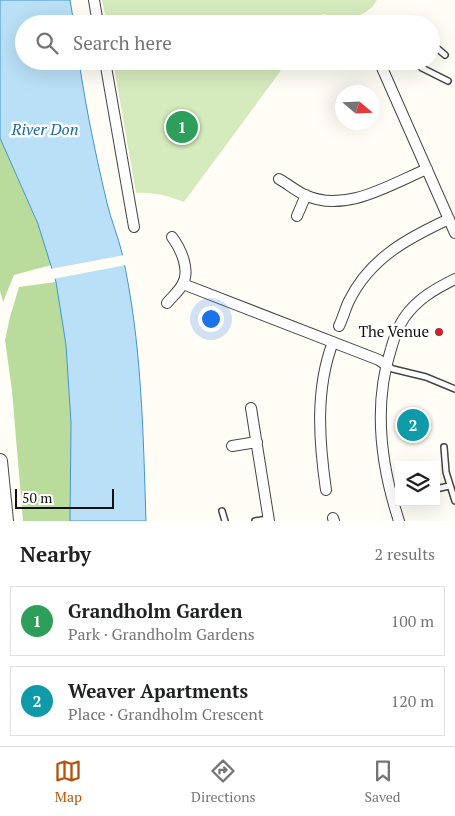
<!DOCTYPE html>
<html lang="en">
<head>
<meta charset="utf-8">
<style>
  :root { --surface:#fff; --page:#f2f2f2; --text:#202124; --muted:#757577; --line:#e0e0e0; --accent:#b45309 }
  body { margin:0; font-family:"PT Serif",serif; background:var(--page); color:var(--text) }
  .controls { position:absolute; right:15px; bottom:15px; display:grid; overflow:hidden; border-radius:0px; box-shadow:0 5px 20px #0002 }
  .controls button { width:45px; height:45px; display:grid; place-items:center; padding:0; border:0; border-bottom:1px solid var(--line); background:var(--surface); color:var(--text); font:25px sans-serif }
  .compass { position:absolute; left:335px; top:85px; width:45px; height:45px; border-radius:50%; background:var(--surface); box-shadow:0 5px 20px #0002; rotate:109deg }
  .scale { position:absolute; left:15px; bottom:12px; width:99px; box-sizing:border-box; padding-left:5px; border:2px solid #111; border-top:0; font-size:14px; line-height:18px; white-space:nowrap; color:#111; -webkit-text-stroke:4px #fff; paint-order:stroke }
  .you { position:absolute; left:210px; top:318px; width:18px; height:18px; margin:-12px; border:4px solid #fff; border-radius:50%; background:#1a73e8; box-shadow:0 0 0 8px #1a73e833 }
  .badge { display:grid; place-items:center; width:32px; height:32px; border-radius:50%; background:var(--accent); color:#fff; font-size:16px; font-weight:700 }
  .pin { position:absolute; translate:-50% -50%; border:2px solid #fff; box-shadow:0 1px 5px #0006 }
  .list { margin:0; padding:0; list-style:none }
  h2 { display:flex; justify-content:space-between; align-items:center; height:65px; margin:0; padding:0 20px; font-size:21px }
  h2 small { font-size:16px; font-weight:400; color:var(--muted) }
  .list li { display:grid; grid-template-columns:32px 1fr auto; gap:15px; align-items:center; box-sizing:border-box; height:70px; margin:0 10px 10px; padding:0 10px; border:1px solid var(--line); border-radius:0px }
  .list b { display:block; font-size:19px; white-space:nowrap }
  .list p { margin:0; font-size:16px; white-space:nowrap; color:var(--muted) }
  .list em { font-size:16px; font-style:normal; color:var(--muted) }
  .icon { flex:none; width:28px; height:28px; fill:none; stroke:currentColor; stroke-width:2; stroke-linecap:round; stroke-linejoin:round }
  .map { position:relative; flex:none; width:455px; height:521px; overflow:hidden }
  .search { position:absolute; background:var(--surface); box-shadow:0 5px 20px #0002; left:15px; right:15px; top:15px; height:55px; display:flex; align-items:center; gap:12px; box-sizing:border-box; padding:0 18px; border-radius:28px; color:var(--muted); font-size:19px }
  .sheet { height:225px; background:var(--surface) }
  nav { display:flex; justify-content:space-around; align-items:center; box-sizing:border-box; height:70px; border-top:1px solid var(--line); background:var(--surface); font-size:14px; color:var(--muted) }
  nav a { display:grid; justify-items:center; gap:2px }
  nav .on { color:var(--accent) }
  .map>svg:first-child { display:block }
  .green { fill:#d5ebbd }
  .forest { fill:#b9dc9c }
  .water { fill:#b9e0f7; stroke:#3f96cf }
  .pier { fill:#fffdf5 }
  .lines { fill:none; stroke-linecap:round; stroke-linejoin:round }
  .service-casing { stroke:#444; stroke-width:8 }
  .minor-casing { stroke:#444; stroke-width:12 }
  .tertiary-casing { stroke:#444; stroke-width:16 }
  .service { stroke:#fff; stroke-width:5 }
  .minor { stroke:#fff; stroke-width:10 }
  .tertiary { stroke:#fff; stroke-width:14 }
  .poi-dot { fill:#c4262e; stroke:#fff; stroke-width:2 }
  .labels { text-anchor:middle; stroke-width:5; stroke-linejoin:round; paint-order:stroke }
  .poi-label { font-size:15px; fill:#111; stroke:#fff; text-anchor:end }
  .water-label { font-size:16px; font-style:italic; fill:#1768a6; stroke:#fff }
</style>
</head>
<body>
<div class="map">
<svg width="455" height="521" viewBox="0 0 455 521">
  <rect width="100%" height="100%" fill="#fffdf5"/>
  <!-- green -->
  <path class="green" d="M 102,0 L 377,0 C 367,19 342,22 323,14 L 316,24 L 107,24 Z
    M 113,61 L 288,61 L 184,202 C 168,196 154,192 136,193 Z"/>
  <!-- forest -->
  <path class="forest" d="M 0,138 L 38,224 L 51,265 L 14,275 L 3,302 L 0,291 Z
    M 56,282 L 66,345 L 71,423 L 70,521 L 23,521 L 12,391 L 5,340 L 10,317 L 19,287 Z"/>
  <!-- water -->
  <path class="water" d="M 0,0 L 70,0 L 74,24 L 24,24 L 24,61 L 79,61 C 86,109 96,156 107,203 C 111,220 118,236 122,253 C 142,342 143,431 146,521 L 70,521 L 71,423 L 66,345 L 56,282 L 38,224 L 0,138 Z"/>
  <!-- pier -->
  <path class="pier" d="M 125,255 L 126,265 L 53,279 L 50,269 Z"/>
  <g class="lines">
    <defs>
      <path id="service" d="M 431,49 L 438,49 L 445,55
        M 414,61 L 422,68 L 448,81
        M 386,365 L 393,369 L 426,377 L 455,389
        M 444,447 L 446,472 L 455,501
        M 436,489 L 449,486
        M 222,511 L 225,521
        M 255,521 L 268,519"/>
      <path id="minor" d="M 94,0 L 98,24
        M 105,61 L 134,227
        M 379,61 L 455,233
        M 355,64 L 363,61
        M 279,179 C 288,184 296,191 305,195 C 345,214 391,184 427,169
        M 297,216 L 306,195
        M 183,284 L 379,360 L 386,365
        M 167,303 C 172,297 179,291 182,285 C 191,271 181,249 172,237
        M 339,326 C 343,318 345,309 349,301 C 370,258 408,238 449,219
        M 251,408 L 269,521
        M 232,446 L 257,442
        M 326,490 C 319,441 315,389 333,342
        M 333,518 L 334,521
        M 399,521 C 381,466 373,405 391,349 C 394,338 398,327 404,318 C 417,299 435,289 455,279"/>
      <path id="tertiary" d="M 0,461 L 6,521"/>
    </defs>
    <!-- service casing -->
    <use href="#service" class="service-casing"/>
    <!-- minor casing -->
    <use href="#minor" class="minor-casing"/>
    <!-- tertiary casing -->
    <use href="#tertiary" class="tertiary-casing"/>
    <!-- service -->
    <use href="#service" class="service"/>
    <!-- minor -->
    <use href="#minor" class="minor"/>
    <!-- tertiary -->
    <use href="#tertiary" class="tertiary"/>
  </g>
  <!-- markers -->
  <circle class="poi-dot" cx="439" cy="332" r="5"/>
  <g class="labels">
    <!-- poi labels -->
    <g class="poi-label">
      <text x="429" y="337">The Venue</text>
    </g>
    <!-- water labels -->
    <g class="water-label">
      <text x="45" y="135">River Don</text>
    </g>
  </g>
</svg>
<div class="controls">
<button><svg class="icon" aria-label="layers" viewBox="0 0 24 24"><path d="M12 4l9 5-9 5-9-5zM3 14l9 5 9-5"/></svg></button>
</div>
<svg class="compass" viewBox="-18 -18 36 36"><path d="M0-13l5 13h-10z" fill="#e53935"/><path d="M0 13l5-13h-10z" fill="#757577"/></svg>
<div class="scale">50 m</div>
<div class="you"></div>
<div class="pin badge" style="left:182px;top:127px;background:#2e9e5b">1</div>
<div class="pin badge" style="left:413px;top:425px;background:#0f9aa8">2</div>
<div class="search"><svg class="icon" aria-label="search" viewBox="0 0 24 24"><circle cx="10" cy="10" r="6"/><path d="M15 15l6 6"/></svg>Search here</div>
</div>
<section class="sheet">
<h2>Nearby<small>2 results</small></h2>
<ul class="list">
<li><span class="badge" style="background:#2e9e5b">1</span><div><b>Grandholm Garden</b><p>Park · Grandholm Gardens</p></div><em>100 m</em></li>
<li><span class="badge" style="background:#0f9aa8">2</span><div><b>Weaver Apartments</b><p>Place · Grandholm Crescent</p></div><em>120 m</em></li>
</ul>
</section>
<nav>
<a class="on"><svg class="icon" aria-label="map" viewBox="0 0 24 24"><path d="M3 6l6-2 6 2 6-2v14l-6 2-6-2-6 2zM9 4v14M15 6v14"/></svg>Map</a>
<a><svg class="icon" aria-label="directions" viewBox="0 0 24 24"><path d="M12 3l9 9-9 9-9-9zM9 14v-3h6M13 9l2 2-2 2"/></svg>Directions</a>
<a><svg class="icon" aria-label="saved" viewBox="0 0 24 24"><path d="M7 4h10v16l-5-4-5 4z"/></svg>Saved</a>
</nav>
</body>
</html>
